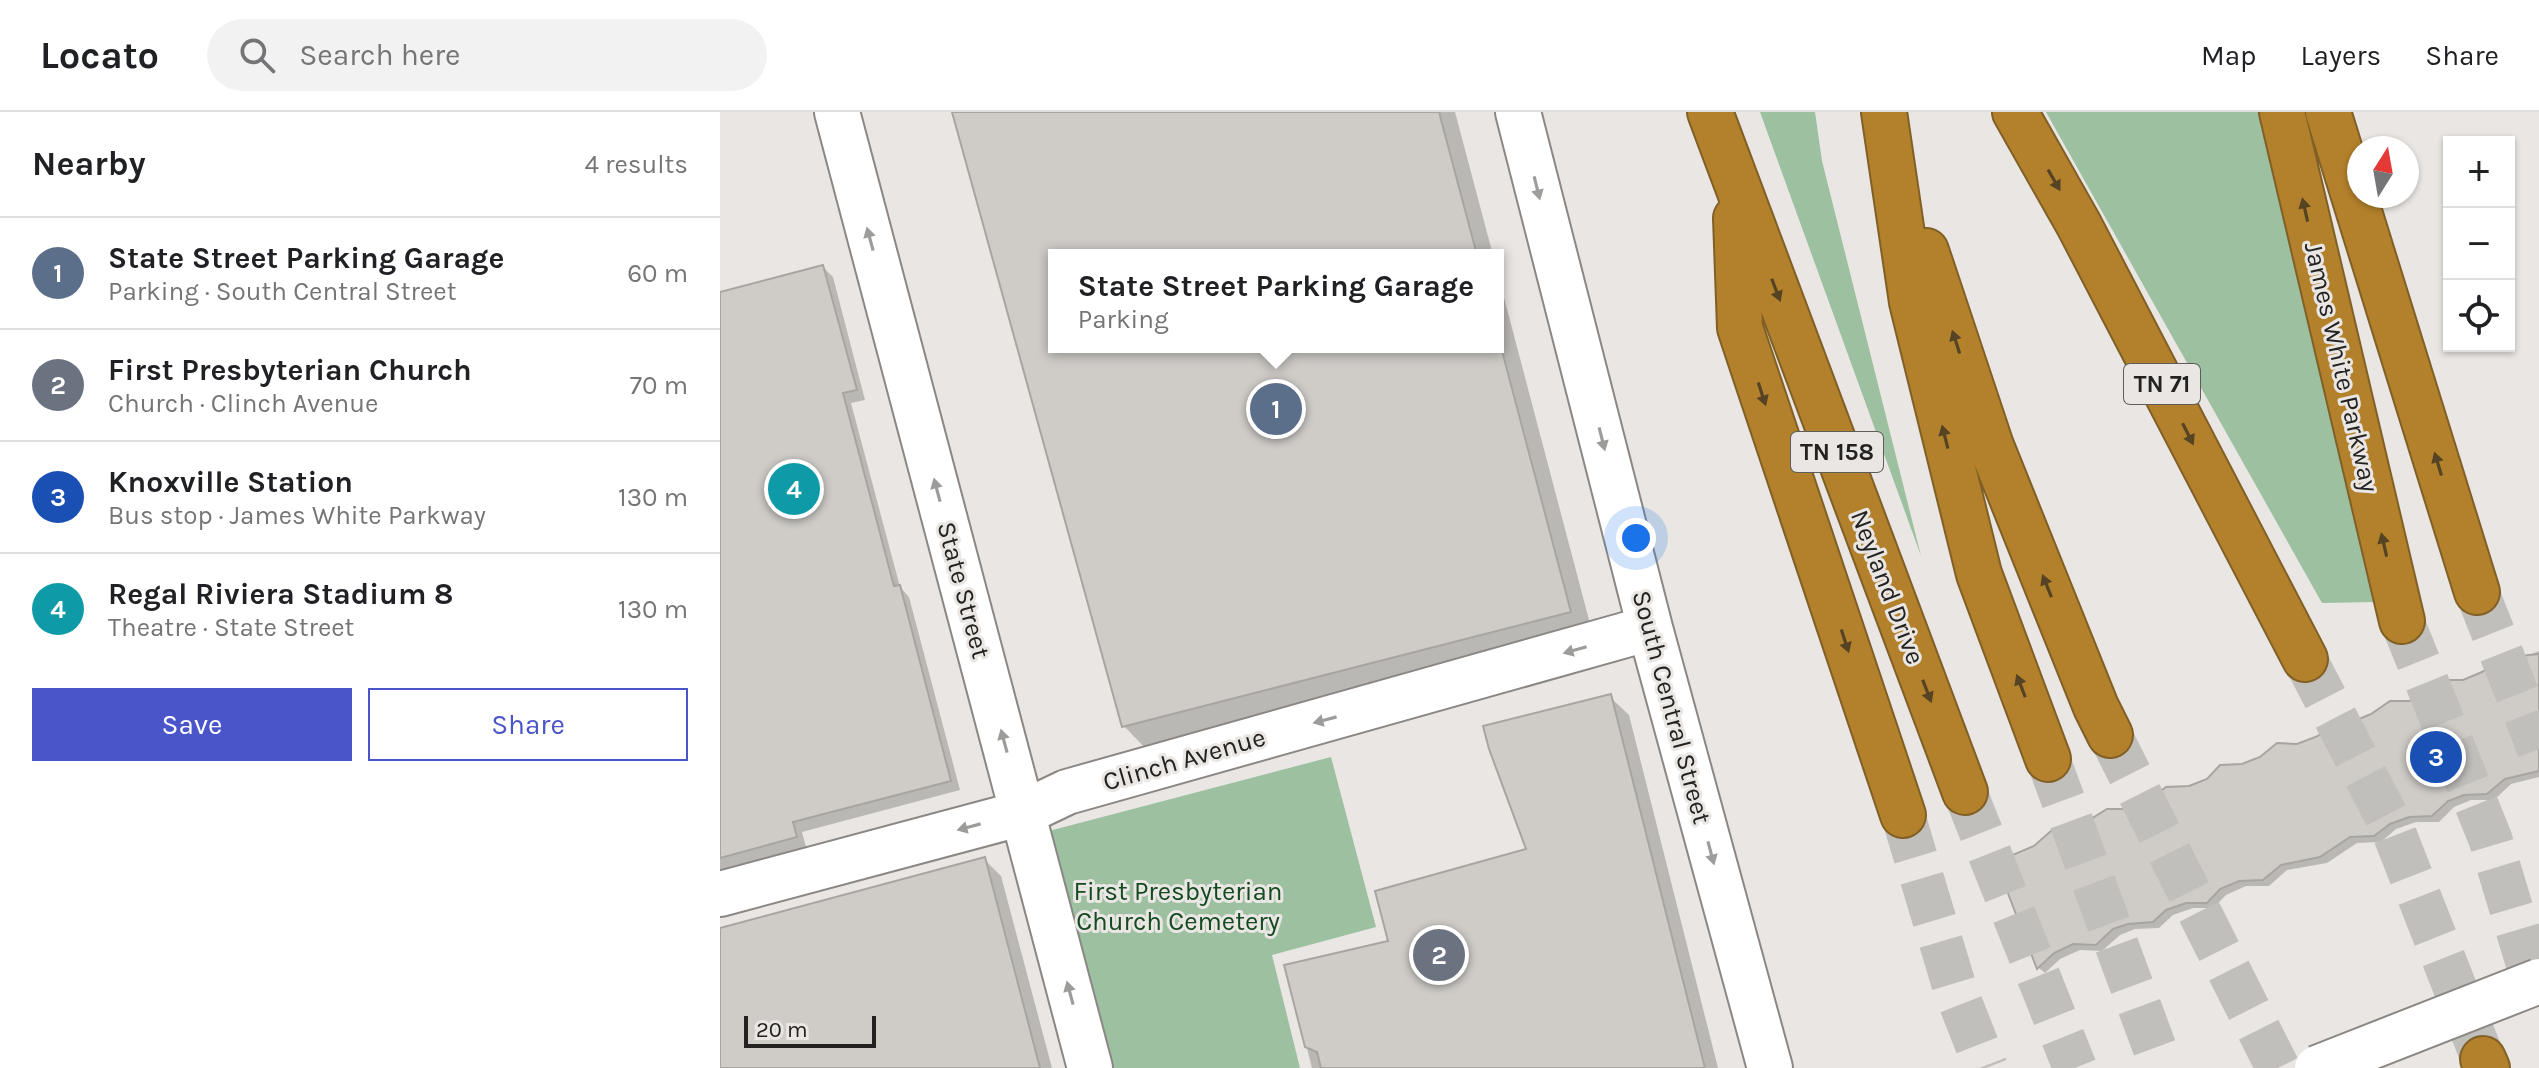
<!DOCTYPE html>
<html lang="en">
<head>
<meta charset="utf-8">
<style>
  :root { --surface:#fff; --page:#f2f2f2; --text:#202124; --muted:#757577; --line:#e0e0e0; --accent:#4b55ca }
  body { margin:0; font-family:Karla,sans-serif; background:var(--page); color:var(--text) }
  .controls { position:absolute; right:24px; top:24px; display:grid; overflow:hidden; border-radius:0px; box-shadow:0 2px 6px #0004 }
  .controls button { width:72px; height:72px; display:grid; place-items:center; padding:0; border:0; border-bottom:2px solid var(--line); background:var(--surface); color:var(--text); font:40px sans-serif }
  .compass { position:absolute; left:1627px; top:24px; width:72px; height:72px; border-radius:50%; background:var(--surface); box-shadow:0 2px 6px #0004; rotate:11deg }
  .scale { position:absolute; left:24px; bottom:20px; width:132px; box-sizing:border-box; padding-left:8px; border:4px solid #232220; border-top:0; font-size:22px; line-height:28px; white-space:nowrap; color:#232220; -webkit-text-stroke:6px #e9e6e3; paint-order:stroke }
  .you { position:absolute; left:916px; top:426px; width:28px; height:28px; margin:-20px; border:6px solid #fff; border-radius:50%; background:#1a73e8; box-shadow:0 0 0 12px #1a73e833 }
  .badge { display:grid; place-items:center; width:52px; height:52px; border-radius:50%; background:var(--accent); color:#fff; font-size:26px; font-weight:700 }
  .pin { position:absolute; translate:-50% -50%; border:4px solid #fff; box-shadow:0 2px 8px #0006 }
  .popup { position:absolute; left:328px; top:137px; width:456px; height:104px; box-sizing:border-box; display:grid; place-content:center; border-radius:0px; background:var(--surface); filter:drop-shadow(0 2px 6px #0005); font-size:26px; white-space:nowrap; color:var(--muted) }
  .popup b { font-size:30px; color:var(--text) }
  .popup::after { content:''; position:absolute; left:50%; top:100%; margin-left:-16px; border:16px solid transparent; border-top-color:var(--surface) }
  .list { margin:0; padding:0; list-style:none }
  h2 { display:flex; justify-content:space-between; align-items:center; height:104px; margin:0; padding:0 32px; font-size:34px }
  h2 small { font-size:26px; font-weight:400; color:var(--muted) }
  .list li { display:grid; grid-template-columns:52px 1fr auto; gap:24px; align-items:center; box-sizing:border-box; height:112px; padding:0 32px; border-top:2px solid var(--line) }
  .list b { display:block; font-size:30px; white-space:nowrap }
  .list p { margin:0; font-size:26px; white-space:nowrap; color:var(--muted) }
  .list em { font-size:26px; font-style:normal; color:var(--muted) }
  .actions { display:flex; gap:16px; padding:24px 32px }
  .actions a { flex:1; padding:18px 0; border:2px solid var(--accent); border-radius:0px; text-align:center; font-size:28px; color:var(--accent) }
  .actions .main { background:var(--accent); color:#fff }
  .icon { flex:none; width:44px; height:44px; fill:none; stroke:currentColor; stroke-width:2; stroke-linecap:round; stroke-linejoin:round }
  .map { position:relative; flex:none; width:1819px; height:956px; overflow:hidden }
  header { display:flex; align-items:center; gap:48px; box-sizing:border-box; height:112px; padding:0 40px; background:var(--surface); border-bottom:2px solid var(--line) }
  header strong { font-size:38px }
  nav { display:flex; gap:44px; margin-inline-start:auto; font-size:28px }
  .search { width:560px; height:72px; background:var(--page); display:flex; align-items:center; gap:20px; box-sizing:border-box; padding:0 28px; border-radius:44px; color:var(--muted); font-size:30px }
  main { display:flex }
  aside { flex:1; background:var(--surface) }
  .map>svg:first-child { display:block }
  .green { fill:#9cc0a0 }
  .shadow { fill:#0003 }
  .building { fill:#cfccc8; stroke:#a8a5a1; stroke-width:2 }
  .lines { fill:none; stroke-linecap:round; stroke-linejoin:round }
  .highway-tunnel { stroke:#c1bfbc; stroke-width:44; stroke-dasharray:44 22; stroke-linecap:butt }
  .minor-casing { stroke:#8a8784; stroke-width:48 }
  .highway-casing { stroke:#816027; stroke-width:48 }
  .minor { stroke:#fff; stroke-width:44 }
  .highway { stroke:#b3812b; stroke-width:44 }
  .minor-bridge-casing { stroke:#8a8784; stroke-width:48; stroke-linecap:butt }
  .minor-bridge { stroke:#fff; stroke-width:44 }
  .oneway { fill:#554324 }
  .oneway2 { fill:#9c9c9b }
  .labels { text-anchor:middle; stroke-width:6; stroke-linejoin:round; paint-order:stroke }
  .shield { fill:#e9e6e3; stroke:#5e5d5a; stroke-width:2 }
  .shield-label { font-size:24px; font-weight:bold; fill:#232220 }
  .street-label { font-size:26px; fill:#232220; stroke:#e9e6e3 }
  .park-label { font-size:26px; fill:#134a20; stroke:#e9e6e3 }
</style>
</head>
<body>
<header>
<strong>Locato</strong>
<div class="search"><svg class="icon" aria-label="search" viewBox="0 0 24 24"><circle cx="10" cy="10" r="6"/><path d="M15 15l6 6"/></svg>Search here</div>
<nav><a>Map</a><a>Layers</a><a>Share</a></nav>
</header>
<main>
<aside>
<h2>Nearby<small>4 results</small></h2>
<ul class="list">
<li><span class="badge" style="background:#5c6f8a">1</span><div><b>State Street Parking Garage</b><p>Parking · South Central Street</p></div><em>60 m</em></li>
<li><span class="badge" style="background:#6b7280">2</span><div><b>First Presbyterian Church</b><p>Church · Clinch Avenue</p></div><em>70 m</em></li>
<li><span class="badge" style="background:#1a4fb4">3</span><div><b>Knoxville Station</b><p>Bus stop · James White Parkway</p></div><em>130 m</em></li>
<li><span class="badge" style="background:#0f9aa8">4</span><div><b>Regal Riviera Stadium 8</b><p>Theatre · State Street</p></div><em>130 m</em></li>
</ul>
<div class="actions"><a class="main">Save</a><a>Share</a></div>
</aside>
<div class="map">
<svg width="1819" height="956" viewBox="0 0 1819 956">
  <rect width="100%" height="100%" fill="#e9e6e3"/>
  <!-- green -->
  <path class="green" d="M 1040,0 L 1095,0 L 1102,49 L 1201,444 Z
    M 1326,0 L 1542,0 L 1656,490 L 1602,491 Z
    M 611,645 L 656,815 L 552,843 L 580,956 L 392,956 L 329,719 Z"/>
  <!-- shadow -->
  <path class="shadow" d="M 234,0 L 735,0 L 773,143 L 334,143 L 334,235 L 778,235 L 778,163 L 873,523 L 426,637 L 404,614 Z
    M 103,155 L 113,165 L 145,288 L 131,291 L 180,475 L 189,485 L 240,678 L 82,720 L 86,735 L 0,758 L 0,182 Z
    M 1819,539 L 1819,665 L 1791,672 L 1774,688 L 1751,688 L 1734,695 L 1719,710 L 1696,710 L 1676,717 L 1661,730 L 1637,731 L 1607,751 L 1567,758 L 1549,774 L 1526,774 L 1506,783 L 1493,796 L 1473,796 L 1453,803 L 1439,816 L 1415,817 L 1400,823 L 1382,839 L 1360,838 L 1340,847 L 1325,861 L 1319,856 L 1279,751 L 1353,720 Z
    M 890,585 L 909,603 L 998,956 L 592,956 L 566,854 L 670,830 L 809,738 Z
    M 264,747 L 281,764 L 332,956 L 0,956 L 0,818 Z"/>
  <!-- building -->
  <path class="building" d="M 232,0 L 719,0 L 757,143 L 334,143 L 334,235 L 781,235 L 851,500 L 402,615 Z
    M 103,153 L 137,278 L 123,281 L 174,474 L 180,473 L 231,669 L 73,710 L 77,725 L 0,746 L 0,180 Z
    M 1819,542 L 1819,659 L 1785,667 L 1767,682 L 1744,683 L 1728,689 L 1712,704 L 1689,705 L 1670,712 L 1654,724 L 1630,725 L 1600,745 L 1561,753 L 1543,768 L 1519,769 L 1500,777 L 1487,791 L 1466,791 L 1446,798 L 1433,810 L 1408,812 L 1393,817 L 1376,833 L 1353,832 L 1334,841 L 1317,857 L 1276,750 L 1314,734 L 1331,719 L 1353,718 L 1387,697 L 1405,697 L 1425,691 L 1446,675 L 1469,674 L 1487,667 L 1500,653 L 1522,652 L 1540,645 L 1557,631 L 1577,632 L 1598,624 L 1611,611 L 1632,610 L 1651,602 L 1670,589 L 1689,589 L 1707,582 L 1722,568 L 1743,568 L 1762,560 L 1782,546 Z
    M 891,582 L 985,956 L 601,956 L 597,940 L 585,935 L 564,853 L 668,829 L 655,779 L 806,737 L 769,637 L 763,614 Z
    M 265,745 L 320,956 L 0,956 L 0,816 Z"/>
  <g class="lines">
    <!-- highway-tunnel -->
    <path class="highway-tunnel" d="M 1757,480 L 1819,637
      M 1682,509 L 1770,726 L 1819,889
      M 1585,547 L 1671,713 L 1763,947
      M 1390,623 L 1558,956
      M 1328,647 L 1442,956
      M 1245,680 L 1355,956
      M 1183,703 L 1235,877 L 1266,956"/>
    <defs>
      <path id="minor" d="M 117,0 L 370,956
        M 798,0 L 930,516 L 1050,956
        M 0,782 L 303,701 L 347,680 L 930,516"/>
      <path id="highway" d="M 990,0 L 1245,680
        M 1164,0 L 1192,190 L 1259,462 L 1328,647
        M 1295,0 L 1359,113 L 1585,547
        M 1562,0 L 1682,509
        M 1608,0 L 1757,480
        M 1016,106 L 1020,216 L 1183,703
        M 1206,139 L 1271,334 L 1376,595 L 1390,623
        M 1763,947 L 1767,956"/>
    </defs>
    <!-- minor casing -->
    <use href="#minor" class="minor-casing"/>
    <!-- highway casing -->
    <use href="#highway" class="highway-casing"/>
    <!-- minor -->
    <use href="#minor" class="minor"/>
    <!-- highway -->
    <use href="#highway" class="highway"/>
    <defs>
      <path id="minor-bridge" d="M 1597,956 L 1819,869"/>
    </defs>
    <!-- minor-bridge casing -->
    <use href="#minor-bridge" class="minor-bridge-casing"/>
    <!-- minor-bridge -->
    <use href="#minor-bridge" class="minor-bridge"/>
  </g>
  <!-- one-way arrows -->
  <defs><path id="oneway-solid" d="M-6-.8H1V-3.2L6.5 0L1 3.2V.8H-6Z" transform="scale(2)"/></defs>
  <g class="oneway">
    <use href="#oneway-solid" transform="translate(1334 68) rotate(60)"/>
    <use href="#oneway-solid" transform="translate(1585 98) rotate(-103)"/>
    <use href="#oneway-solid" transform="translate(1056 178) rotate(69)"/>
    <use href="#oneway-solid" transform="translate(1236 230) rotate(-108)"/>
    <use href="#oneway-solid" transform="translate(1042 282) rotate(72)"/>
    <use href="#oneway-solid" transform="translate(1468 322) rotate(63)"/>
    <use href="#oneway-solid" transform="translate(1225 325) rotate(-104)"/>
    <use href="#oneway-solid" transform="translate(1718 352) rotate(-107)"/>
    <use href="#oneway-solid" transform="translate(1664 433) rotate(-103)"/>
    <use href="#oneway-solid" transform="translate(1327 474) rotate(-112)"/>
    <use href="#oneway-solid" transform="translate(1125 529) rotate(72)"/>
    <use href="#oneway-solid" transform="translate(1301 574) rotate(-111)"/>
    <use href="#oneway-solid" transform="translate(1207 579) rotate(69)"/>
  </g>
  <g class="oneway2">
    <use href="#oneway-solid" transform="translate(817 76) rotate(76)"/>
    <use href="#oneway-solid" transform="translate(150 127) rotate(-105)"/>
    <use href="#oneway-solid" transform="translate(882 327) rotate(76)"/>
    <use href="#oneway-solid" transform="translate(217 378) rotate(-105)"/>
    <use href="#oneway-solid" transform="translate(855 538) rotate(164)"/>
    <use href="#oneway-solid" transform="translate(605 608) rotate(165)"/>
    <use href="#oneway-solid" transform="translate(284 629) rotate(-105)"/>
    <use href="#oneway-solid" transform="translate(249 715) rotate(165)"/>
    <use href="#oneway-solid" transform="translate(991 741) rotate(75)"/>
    <use href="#oneway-solid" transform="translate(350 881) rotate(-105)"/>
  </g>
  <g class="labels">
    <!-- shield labels -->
    <g class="shield">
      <rect x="1404" y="252" width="76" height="40" rx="6"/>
      <rect x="1071" y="320" width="92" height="40" rx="6"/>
    </g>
    <g class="shield-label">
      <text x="1442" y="280">TN 71</text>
      <text x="1117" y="348">TN 158</text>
    </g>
    <!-- street labels -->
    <g class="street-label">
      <text transform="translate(1622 255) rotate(77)" y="9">James White Parkway</text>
      <text transform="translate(1168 475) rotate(69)" y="9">Neyland Drive</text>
      <text transform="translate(244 478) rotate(75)" y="9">State Street</text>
      <text transform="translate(952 595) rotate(75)" y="9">South Central Street</text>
      <text transform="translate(464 647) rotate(-16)" y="9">Clinch Avenue</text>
    </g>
    <!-- park labels -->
    <g class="park-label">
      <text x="458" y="788">First Presbyterian<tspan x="458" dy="30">Church Cemetery</tspan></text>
    </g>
  </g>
</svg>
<div class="controls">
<button>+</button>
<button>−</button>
<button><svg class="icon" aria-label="locate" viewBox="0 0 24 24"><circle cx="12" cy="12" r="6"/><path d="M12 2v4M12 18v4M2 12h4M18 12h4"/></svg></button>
</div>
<svg class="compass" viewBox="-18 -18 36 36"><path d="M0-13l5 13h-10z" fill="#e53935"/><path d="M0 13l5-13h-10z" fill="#757577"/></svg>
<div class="scale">20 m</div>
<div class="you"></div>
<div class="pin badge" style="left:556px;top:297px;background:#5c6f8a">1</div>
<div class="popup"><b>State Street Parking Garage</b>Parking</div>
<div class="pin badge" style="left:719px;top:843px;background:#6b7280">2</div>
<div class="pin badge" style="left:1716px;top:645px;background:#1a4fb4">3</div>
<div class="pin badge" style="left:74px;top:377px;background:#0f9aa8">4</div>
</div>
</main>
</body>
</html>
